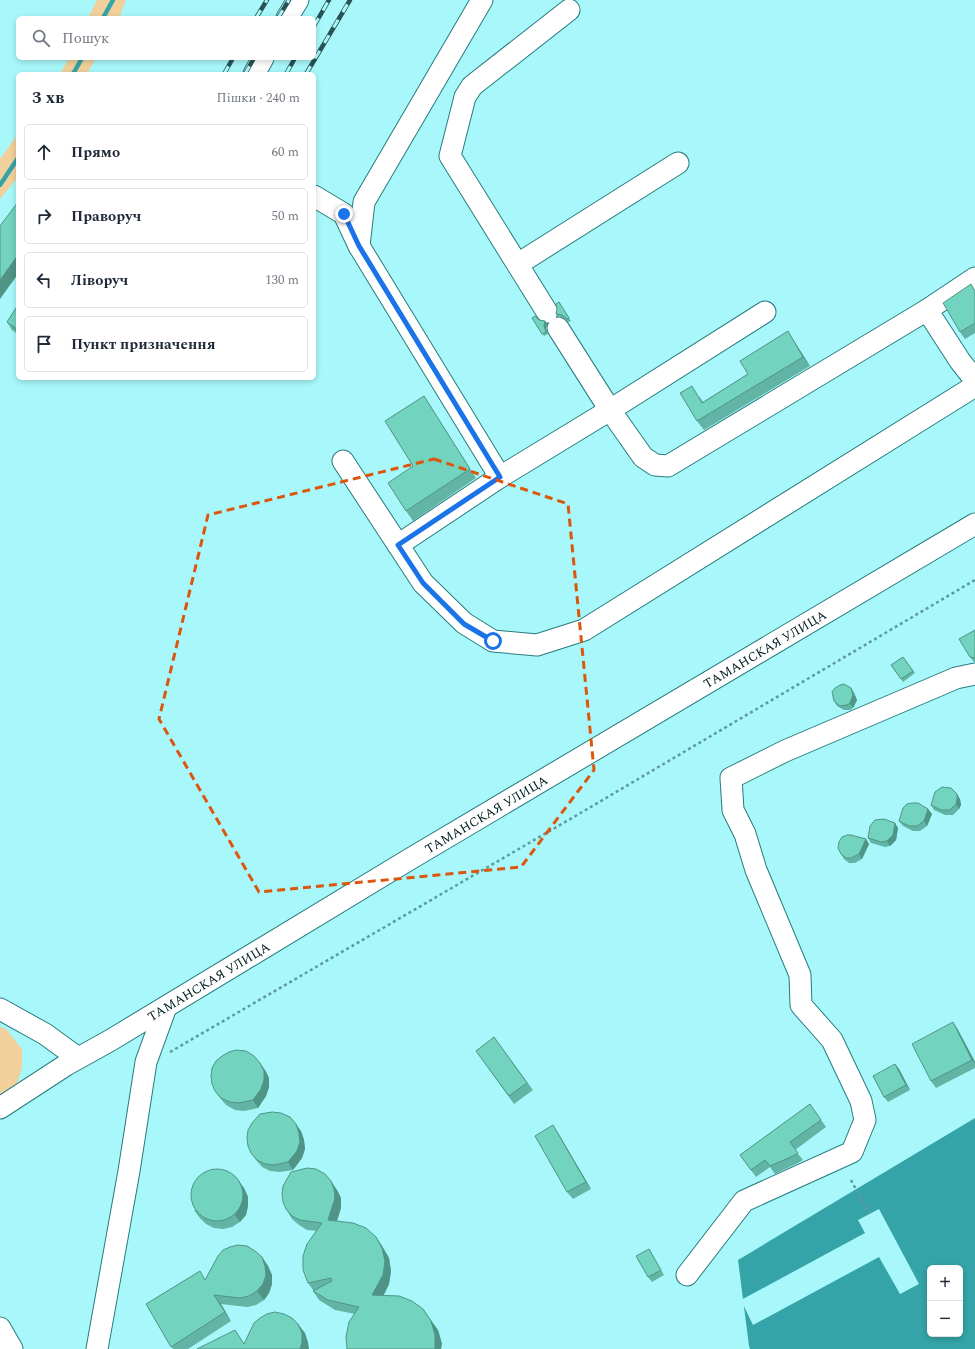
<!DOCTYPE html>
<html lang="uk">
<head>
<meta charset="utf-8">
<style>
  :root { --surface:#fff; --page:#f6f6f7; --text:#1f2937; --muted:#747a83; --line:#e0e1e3 }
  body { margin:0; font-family:Spectral,serif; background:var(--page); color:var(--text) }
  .controls { position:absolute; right:12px; bottom:12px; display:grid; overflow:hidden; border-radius:6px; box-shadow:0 2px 6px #0003 }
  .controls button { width:36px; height:36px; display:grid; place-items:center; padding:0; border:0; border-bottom:1px solid var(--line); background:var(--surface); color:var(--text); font:20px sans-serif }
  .stop { position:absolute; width:12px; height:12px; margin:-9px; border:3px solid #1a73e8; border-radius:50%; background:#fff }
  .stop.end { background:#1a73e8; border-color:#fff; box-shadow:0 1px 4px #0008 }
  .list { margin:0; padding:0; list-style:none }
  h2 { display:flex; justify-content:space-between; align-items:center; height:52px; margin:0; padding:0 16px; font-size:17px }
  h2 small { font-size:13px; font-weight:400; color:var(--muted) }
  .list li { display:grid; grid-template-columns:26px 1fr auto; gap:12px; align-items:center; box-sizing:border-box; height:56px; margin:0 8px 8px; padding:0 8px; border:1px solid var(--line); border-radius:6px }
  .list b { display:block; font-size:15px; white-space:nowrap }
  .list em { font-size:13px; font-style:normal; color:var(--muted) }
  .icon { flex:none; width:22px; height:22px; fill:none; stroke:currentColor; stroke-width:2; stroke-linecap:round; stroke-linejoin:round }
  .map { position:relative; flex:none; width:975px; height:1349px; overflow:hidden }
  .search { position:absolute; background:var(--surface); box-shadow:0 2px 6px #0003; left:16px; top:16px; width:300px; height:44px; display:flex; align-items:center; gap:10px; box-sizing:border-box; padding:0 14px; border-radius:6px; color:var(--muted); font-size:15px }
  .panel { position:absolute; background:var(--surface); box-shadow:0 2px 6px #0003; left:16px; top:72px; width:300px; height:308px; border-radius:6px }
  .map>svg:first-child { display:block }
  .green { fill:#f2d09b }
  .water { fill:#35a4a8; fill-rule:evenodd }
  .pier { fill:#a8f8fb }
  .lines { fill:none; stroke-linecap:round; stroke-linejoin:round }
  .stream { stroke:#35a4a8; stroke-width:4.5 }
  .minor-casing { stroke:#277b7e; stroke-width:23 }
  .path { stroke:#60999c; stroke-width:2.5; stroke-dasharray:3 3; stroke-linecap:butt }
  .minor { stroke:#fff; stroke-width:21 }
  .rail-casing { stroke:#295253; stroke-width:4.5 }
  .rail { stroke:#a8f8fb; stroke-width:3; stroke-dasharray:9; stroke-linecap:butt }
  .wall { fill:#62b5a4 }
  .shaded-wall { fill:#509486 }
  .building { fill:#72d3bf; stroke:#509486 }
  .route { stroke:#1a73e8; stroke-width:5 }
  .marked { fill:none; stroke:#dc560d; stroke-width:3; stroke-dasharray:8 5; stroke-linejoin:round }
  .labels { text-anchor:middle; stroke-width:4; stroke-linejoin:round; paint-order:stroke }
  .street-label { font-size:13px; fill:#001c1d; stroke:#a8f8fb }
</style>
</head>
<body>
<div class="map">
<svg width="975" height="1349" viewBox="0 0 975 1349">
  <rect width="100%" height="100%" fill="#a8f8fb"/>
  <!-- green -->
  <path class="green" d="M 97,0 L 126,0 L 119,18 L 88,18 Z
    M 69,58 L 96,58 L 87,74 L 60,74 Z
    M 18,134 L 18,177 L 0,199 L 0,159 Z
    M 0,1027 L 6,1029 L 22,1049 L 22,1068 L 17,1083 L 0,1095 Z"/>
  <!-- water -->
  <path class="water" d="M 975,1118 L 975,1349 L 750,1349 L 749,1346 L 738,1260 ZM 930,1268 L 960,1268 L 960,1334 L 930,1334 Z"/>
  <!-- pier -->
  <path class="pier" d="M 879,1209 L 919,1284 L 900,1294 L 879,1257 L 753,1325 L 741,1300 L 865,1233 L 858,1220 Z"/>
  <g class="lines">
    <!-- stream -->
    <path class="stream" d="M 103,18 L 113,0
      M 73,74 L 82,58
      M 0,185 L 18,158"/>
    <defs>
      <g id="minor">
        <path d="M 287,18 L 298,0"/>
        <path d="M 254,74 L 263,58"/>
        <path d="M 314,196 L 344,214 L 359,246 L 500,477"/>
        <path d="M 359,246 L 364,202 L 482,0"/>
        <path d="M 518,264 L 678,163"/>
        <path d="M 927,310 L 975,278"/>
        <path d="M 547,312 L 450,156 L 465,97 L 472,86 L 569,10"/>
        <path d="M 558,328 L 610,410 L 643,457 L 655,465 L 668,466 L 927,310 L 960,361 L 975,380"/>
        <path d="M 343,461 L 423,583 L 464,623 L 493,641 L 537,645 L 584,630 L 975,386"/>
        <path d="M 398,545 L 500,477 L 610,410 L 765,312"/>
        <path d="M 0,1009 L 45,1034 L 78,1058"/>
        <path id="s1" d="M 0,1108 L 66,1065 L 111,1040 L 410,859 L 975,524"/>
        <path d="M 687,1275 L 744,1201 L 852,1152 L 865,1120 L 861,1101 L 832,1040 L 801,1005 L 800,975 L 756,870 L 745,834 L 733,810 L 731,778 L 785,751 L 956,678 L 975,674"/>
        <path d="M 0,1328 L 12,1349"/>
        <path d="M 97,1349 L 129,1171 L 146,1062 L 166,1007"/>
      </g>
    </defs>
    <!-- minor casing -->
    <use href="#minor" class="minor-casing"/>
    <!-- path -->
    <path class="path" d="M 170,1052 L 584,811 L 975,580
      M 851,1180 L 869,1214"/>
    <!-- minor -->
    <use href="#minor" class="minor"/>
    <defs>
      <path id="rail" d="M 256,18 L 267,0
        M 278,18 L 289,0
        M 314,26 L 329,0
        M 224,74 L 233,58
        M 245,74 L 254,58
        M 286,74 L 295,58
        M 306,74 L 350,0"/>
    </defs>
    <!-- rail casing -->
    <use href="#rail" class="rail-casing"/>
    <!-- rail -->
    <use href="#rail" class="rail"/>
  </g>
  <!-- wall -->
  <path class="wall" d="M 975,290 L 975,333 L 965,339 L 960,332 Z
    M 559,302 L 571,321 L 568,322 L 564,318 L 558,316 L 556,314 Z
    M 18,305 L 18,334 L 12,330 L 7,322 Z
    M 532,318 L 545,321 L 547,324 L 546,329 L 548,334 L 544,336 Z
    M 794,341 L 810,366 L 704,430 L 697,421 L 699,396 L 703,402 L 748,374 Z
    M 424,396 L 476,478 L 413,521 L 406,511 Z
    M 975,630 L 975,662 L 974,662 L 970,657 Z
    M 903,657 L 915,673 L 903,682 L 891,665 Z
    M 851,688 L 854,693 L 857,700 L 853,708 L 850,710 L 844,710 L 837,706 L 834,701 Z
    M 960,799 L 961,805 L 959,809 L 953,815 L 945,815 L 934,810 L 931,805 Z
    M 928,809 L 932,814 L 927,826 L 920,831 L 913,831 L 903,826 L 899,821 Z
    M 898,828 L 896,840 L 890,846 L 885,847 L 871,843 L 868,838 Z
    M 866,839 L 869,844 L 862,859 L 855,863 L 849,863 L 844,859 L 841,854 Z
    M 953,1022 L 958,1030 L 975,1062 L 975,1068 L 936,1088 L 931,1081 Z
    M 494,1037 L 533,1090 L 514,1104 L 476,1051 Z
    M 895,1064 L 899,1069 L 910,1090 L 888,1102 L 884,1097 Z
    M 265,1070 L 269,1078 L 269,1087 L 266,1096 L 258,1108 L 244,1111 L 235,1110 L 226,1105 L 220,1098 L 215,1091 Z
    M 810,1104 L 826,1127 L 795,1150 L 803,1160 L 798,1163 L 775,1174 L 770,1167 L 756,1177 L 740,1155 Z
    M 301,1131 L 304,1140 L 305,1149 L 302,1158 L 293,1170 L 280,1172 L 270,1171 L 262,1167 L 256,1160 L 251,1153 Z
    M 558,1133 L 591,1189 L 573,1199 L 567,1192 Z
    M 244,1188 L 248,1197 L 248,1206 L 246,1215 L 240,1222 L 232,1227 L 223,1229 L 214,1228 L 206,1224 L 199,1217 L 194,1210 Z
    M 337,1190 L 341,1198 L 341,1208 L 337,1221 L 376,1237 L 382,1246 L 389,1258 L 391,1271 L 389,1284 L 383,1296 L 438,1330 L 442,1344 L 355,1314 L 335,1310 L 319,1300 L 313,1291 L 313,1290 L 308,1283 L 317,1231 L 307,1230 L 299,1225 L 292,1219 L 286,1209 Z
    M 649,1249 L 664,1275 L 652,1282 L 648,1277 Z
    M 262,1257 L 268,1266 L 272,1275 L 272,1284 L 269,1293 L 264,1300 L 256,1305 L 247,1307 L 221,1304 L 231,1321 L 188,1349 L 173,1349 L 146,1304 L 206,1279 Z"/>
  <!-- shaded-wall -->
  <path class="shaded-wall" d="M 18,255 L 18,274 L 0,299 L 0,280 Z
    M 545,321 L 547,324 L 546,329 L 548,334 L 546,332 L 544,326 Z
    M 788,331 L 794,341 L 810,366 L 803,357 Z
    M 851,688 L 854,693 L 857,700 L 853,708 L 850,703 Z
    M 957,794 L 960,799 L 961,805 L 959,809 L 956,804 Z
    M 928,809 L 932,814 L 927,826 L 924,821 Z
    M 895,823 L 898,828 L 896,840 L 890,846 L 887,841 Z
    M 866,839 L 869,844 L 862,859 L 859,854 Z
    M 953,1022 L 958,1030 L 975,1062 L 975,1063 L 972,1060 Z
    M 260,1063 L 265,1070 L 269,1078 L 269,1087 L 266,1096 L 258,1108 L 253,1100 Z
    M 895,1064 L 899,1069 L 910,1090 L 906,1085 Z
    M 296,1124 L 301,1131 L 304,1140 L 305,1149 L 302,1158 L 293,1170 L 288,1162 Z
    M 553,1125 L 558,1133 L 591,1189 L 586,1182 Z
    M 239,1181 L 244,1188 L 248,1197 L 248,1206 L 246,1215 L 240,1222 L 235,1215 Z
    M 331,1181 L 337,1190 L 341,1198 L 341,1208 L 334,1230 L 328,1220 Z
    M 376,1237 L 382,1246 L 389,1258 L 391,1271 L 389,1284 L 379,1305 L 372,1295 Z
    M 262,1257 L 268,1266 L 272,1275 L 272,1284 L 269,1293 L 264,1300 L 257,1291 Z
    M 214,1295 L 221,1304 L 231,1321 L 225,1312 Z
    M 423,1309 L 438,1330 L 442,1344 L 441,1349 L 435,1349 Z
    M 298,1324 L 305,1333 L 308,1342 L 309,1349 L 300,1349 Z"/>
  <!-- building -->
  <path class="building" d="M 18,202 L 18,255 L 0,280 L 0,226 Z
    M 971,284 L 975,291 L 975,323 L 960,332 L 943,303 Z
    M 559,302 L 569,318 L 567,319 L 562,315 L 556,314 L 557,309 L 556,304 Z
    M 18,305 L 18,330 L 7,322 Z
    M 535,316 L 539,320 L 545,321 L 544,326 L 546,332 L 542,334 L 532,318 Z
    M 788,331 L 803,357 L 697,421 L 680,393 L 692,386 L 702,403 L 748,374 L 740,361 Z
    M 424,396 L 470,469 L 406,511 L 388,483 L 413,466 L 385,421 Z
    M 975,630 L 975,658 L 970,657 L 959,639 Z
    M 903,657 L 913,671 L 901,679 L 891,665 Z
    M 844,684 L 851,688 L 853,695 L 850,703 L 847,705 L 840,706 L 834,701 L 832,692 L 835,688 L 840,685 Z
    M 942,787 L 951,788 L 957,794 L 957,800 L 956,804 L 950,810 L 941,810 L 931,805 L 935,792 Z
    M 912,803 L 918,803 L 928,809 L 924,821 L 917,826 L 909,826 L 899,821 L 903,808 L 907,804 Z
    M 884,819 L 895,823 L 893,835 L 887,841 L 881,842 L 868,838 L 870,826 L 875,820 Z
    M 847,835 L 851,835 L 866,839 L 859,854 L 851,858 L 846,858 L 841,854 L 838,848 L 839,842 L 842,837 Z
    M 953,1022 L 972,1060 L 931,1081 L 912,1044 Z
    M 494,1037 L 527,1083 L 509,1096 L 476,1051 Z
    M 236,1050 L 246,1051 L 254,1056 L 260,1063 L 264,1071 L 264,1080 L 261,1089 L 253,1100 L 239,1103 L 230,1102 L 221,1098 L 215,1091 L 212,1084 L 211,1076 L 212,1068 L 216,1061 L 222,1056 L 229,1052 Z
    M 895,1064 L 906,1085 L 884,1097 L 873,1076 Z
    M 810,1104 L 821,1120 L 790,1142 L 798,1153 L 793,1156 L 770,1166 L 765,1160 L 751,1170 L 740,1155 Z
    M 272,1112 L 281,1113 L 290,1117 L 296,1124 L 299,1133 L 300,1142 L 297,1151 L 288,1162 L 274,1165 L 265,1164 L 257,1160 L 251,1153 L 248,1146 L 247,1138 L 248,1130 L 252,1123 L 260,1114 Z
    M 553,1125 L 586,1182 L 567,1192 L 535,1136 Z
    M 307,1168 L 316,1169 L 325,1174 L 331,1181 L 334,1189 L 335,1198 L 328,1220 L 353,1223 L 366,1228 L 376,1237 L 382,1248 L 385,1261 L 383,1275 L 372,1295 L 399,1296 L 412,1301 L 423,1309 L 431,1321 L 435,1335 L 435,1349 L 347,1349 L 346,1337 L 349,1322 L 359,1307 L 328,1300 L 313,1291 L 332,1281 L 331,1278 L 308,1283 L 303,1270 L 303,1256 L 307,1244 L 322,1223 L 300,1220 L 292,1216 L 286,1209 L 283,1202 L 282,1194 L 283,1186 L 291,1172 Z
    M191 1195a26 26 0 1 1 52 0a26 26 0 1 1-52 0Z
    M 238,1245 L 247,1246 L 255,1251 L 262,1257 L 265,1266 L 266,1275 L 263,1284 L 257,1291 L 249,1296 L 240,1298 L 214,1295 L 225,1312 L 171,1347 L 146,1304 L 200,1271 L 205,1280 L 218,1256 L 223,1250 L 230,1247 Z
    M 649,1249 L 661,1270 L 648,1277 L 636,1256 Z
    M 275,1312 L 284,1314 L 292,1318 L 298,1324 L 302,1333 L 302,1342 L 300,1349 L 197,1349 L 235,1330 L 244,1344 L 254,1323 L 260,1318 L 267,1314 Z"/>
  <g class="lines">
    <!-- route -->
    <path class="route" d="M 344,214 L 359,246 L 500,477 L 398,545 L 423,583 L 464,624 L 493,641"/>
  </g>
  <!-- marked area -->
  <path class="marked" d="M 434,459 L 568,504 L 594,770 L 521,867 L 259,892 L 159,719 L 208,515 Z"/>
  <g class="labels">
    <!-- street labels -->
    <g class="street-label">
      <text dy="5" stroke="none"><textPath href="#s1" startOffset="892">ТАМАНСКАЯ УЛИЦА</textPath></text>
      <text dy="5" stroke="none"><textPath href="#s1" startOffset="568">ТАМАНСКАЯ УЛИЦА</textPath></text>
      <text dy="5" stroke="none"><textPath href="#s1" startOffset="244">ТАМАНСКАЯ УЛИЦА</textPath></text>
    </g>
  </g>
</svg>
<div class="controls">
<button>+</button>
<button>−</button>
</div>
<div class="stop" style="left:493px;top:641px"></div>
<div class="stop end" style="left:344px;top:214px"></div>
<div class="search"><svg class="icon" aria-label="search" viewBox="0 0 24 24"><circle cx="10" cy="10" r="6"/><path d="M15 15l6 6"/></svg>Пошук</div>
<section class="panel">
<h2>3 хв<small>Пішки · 240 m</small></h2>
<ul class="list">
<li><svg class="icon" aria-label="ahead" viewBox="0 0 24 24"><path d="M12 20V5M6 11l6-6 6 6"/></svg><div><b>Прямо</b></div><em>60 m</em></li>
<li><svg class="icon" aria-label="right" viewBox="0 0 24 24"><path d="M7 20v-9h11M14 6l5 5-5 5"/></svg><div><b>Праворуч</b></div><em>50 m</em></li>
<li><svg class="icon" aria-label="left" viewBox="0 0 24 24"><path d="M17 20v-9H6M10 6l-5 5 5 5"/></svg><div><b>Ліворуч</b></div><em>130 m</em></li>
<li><svg class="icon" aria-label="arrive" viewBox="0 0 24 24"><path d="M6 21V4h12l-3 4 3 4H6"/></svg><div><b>Пункт призначення</b></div></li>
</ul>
</section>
</div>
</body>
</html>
